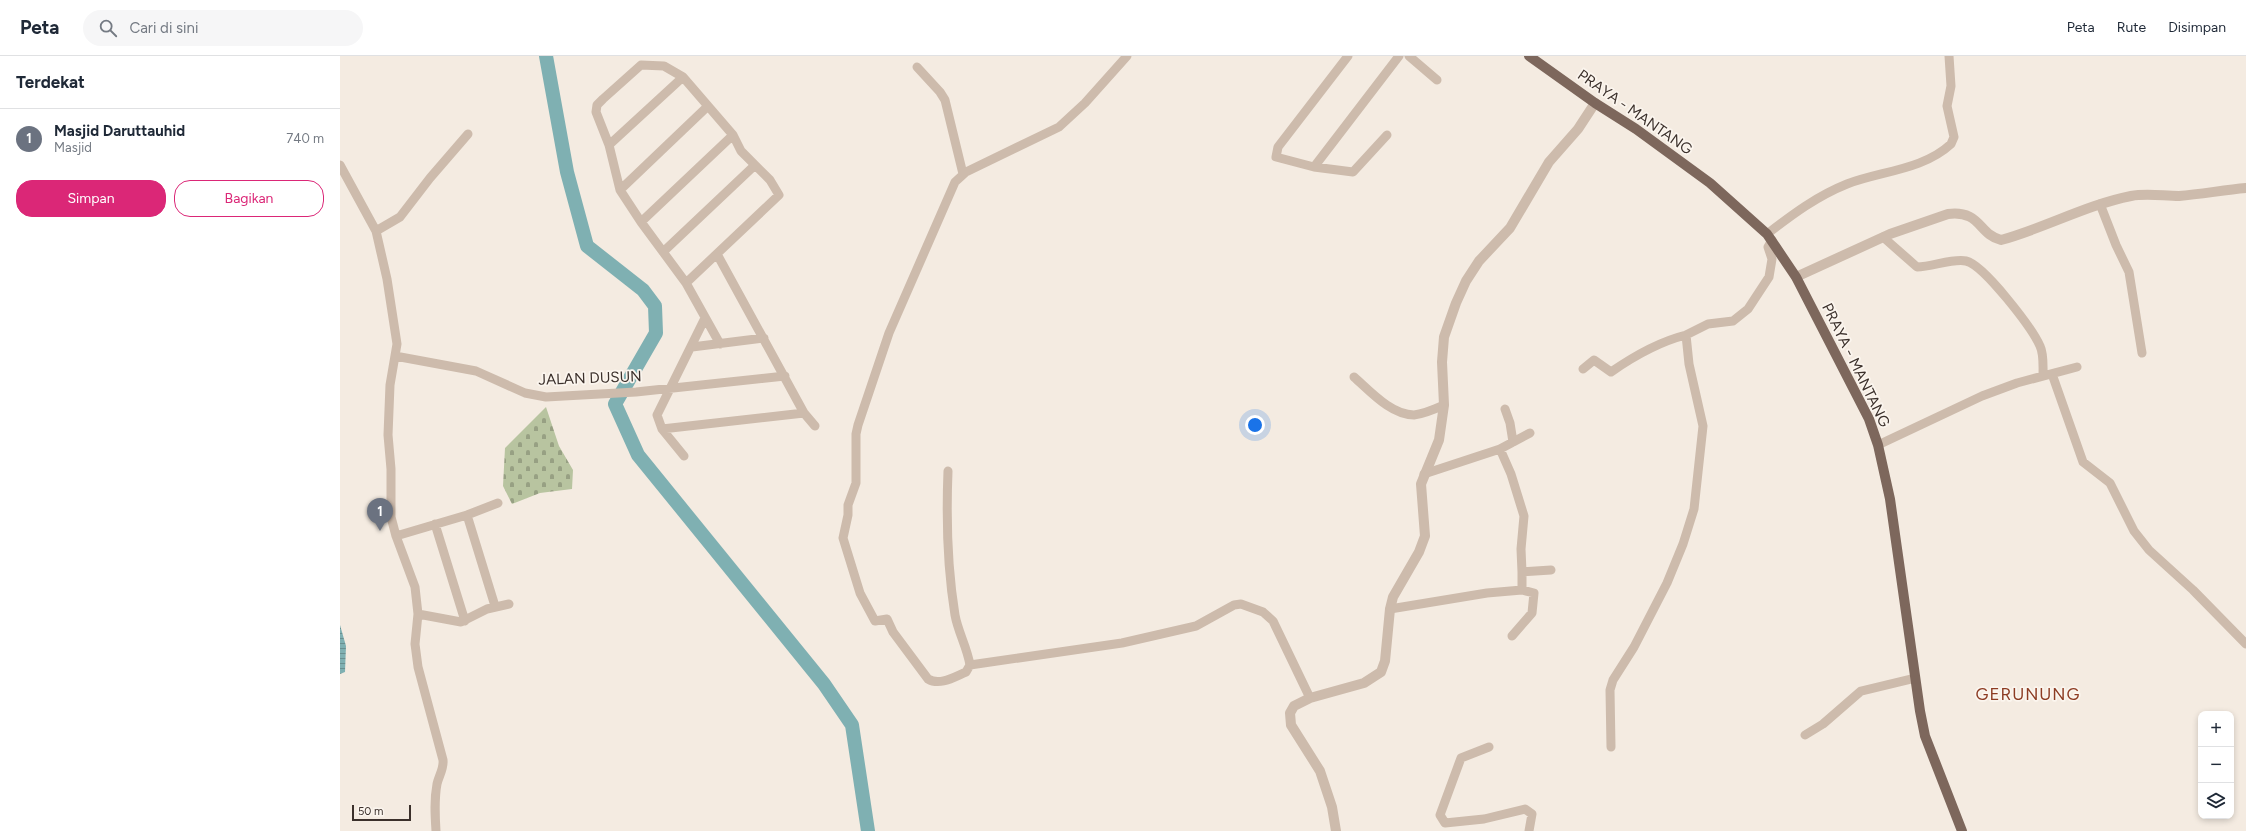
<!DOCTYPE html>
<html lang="id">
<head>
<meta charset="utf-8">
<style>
  :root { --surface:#fff; --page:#f6f6f7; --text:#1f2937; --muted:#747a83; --line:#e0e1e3; --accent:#db2777 }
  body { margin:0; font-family:Figtree,sans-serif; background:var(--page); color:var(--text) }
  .controls { position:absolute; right:12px; bottom:12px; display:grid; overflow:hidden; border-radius:8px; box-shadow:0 2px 6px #0003 }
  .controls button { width:36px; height:36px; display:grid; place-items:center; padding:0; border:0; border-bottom:1px solid var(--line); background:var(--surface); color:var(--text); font:20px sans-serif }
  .scale { position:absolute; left:12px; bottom:10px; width:59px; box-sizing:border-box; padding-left:4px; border:2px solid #3b302b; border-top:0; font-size:11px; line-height:14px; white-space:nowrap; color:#3b302b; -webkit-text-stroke:3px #fbf5ee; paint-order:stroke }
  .you { position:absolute; left:915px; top:369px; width:14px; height:14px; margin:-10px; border:3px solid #fff; border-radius:50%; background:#1a73e8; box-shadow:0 0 0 6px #1a73e833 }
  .badge { display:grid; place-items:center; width:26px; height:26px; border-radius:50%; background:var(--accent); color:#fff; font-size:13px; font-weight:700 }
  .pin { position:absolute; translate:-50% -33px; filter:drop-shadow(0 1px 2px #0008) }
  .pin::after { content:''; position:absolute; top:21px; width:14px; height:12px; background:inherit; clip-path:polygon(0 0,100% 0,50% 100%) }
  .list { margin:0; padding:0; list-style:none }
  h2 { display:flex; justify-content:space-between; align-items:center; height:52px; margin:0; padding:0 16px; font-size:17px }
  h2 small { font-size:13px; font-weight:400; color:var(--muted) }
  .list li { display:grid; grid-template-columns:26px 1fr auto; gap:12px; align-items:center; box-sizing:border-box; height:60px; padding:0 16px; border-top:1px solid var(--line) }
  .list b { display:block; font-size:15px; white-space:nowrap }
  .list p { margin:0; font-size:13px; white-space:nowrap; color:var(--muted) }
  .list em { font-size:13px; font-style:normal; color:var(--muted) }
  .actions { display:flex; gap:8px; padding:12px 16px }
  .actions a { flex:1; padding:9px 0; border:1px solid var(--accent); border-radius:16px; text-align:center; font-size:14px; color:var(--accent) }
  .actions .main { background:var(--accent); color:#fff }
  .icon { flex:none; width:22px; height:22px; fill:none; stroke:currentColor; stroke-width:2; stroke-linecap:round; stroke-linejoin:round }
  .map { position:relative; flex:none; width:1906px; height:775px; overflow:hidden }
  header { display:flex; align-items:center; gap:24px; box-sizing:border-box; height:56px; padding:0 20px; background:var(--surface); border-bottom:1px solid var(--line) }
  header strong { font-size:19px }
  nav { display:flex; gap:22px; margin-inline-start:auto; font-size:14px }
  .search { width:280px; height:36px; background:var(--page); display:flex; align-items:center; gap:10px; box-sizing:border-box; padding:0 14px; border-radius:22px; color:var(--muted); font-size:15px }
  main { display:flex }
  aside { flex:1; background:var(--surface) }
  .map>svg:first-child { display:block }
  .cemetery { fill:url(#cemetery-stones) }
  .water { fill:url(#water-rules) }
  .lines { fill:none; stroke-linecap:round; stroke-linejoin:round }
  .river { stroke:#7fb0b2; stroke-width:14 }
  .minor { stroke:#cdbbac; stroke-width:9 }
  .tertiary { stroke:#cdbbac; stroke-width:10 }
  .primary { stroke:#7d675c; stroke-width:10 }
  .labels { text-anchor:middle; stroke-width:3.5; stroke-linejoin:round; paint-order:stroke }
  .street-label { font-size:15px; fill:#3b302b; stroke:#fbf5ee }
  .quarter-label { font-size:17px; letter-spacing:1px; fill:#8c3b22; stroke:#fbf5ee }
</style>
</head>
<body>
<header>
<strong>Peta</strong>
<div class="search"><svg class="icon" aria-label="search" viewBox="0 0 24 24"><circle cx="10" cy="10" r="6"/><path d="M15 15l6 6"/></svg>Cari di sini</div>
<nav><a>Peta</a><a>Rute</a><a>Disimpan</a></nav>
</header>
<main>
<aside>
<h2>Terdekat<small></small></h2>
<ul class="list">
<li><span class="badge" style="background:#6b7280">1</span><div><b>Masjid Daruttauhid</b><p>Masjid</p></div><em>740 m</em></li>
</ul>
<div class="actions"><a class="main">Simpan</a><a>Bagikan</a></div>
</aside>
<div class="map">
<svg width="1906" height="775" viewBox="0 0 1906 775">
  <defs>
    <pattern id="cemetery-stones" width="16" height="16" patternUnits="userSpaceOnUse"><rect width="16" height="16" fill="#b8c4a0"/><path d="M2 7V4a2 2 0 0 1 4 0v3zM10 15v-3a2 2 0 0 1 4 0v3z" fill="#97a083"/></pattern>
    <pattern id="water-rules" width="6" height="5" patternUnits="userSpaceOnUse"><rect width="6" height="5" fill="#7fb0b2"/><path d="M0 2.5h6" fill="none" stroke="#699091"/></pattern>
  </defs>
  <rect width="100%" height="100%" fill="#f4ebe1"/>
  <!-- cemetery -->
  <path class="cemetery" d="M 206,351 L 219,390 L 233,414 L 232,433 L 200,437 L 172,448 L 163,430 L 165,392 Z"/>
  <!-- water -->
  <path class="water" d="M 0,569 L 6,590 L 5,616 L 0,618 Z"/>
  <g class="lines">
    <!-- river -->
    <path class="river" d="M 206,0 L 227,116 L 247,190 L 303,234 L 315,250 L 316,277 L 275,348 L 298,399 L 484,628 L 512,669 L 528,775"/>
    <!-- minor -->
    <path class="minor" d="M 787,0 L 745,47 L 719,71 L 626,116 L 615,126 L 549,277 L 518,369 L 516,378 L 516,427 L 508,449 L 508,459 L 503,482 L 520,537 L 535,565 L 547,563 L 553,576 L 588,623 C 600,630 614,621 626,616 L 630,609 L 782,587 L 856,570 L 894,549 L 901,548 L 923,556 L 933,565 L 970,642
      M 1008,0 L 938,91 L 936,101 L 974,111 L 1013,116 L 1047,79
      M 1069,0 L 1097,24
      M 577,11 L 600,36 L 605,44 L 623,118
      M 269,89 L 343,21
      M 0,109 L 36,175 L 47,223 L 57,288 L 50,329 L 48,379 L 51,413 L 51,461 L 56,480 L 75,531 L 78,558 L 75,588 L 78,611 L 103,704 C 104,713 99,719 97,728 C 94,744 95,759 96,775
      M 974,111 L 1059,0
      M 280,134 L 368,50
      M 1760,148 L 1776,189 L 1789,216 L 1802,297
      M 301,166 L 393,79
      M 36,175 L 60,161 L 90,122 L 128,78
      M 1427,178 C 1453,158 1477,140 1507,128 C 1541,115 1583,114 1611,88 L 1614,81 L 1607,50 L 1611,30 L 1609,0
      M 1543,181 L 1577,211 C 1592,211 1613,202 1626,205 C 1644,209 1692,272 1700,290 C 1704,298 1703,311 1703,320
      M 323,196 L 414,110
      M 377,198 L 464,357 L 475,370
      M 346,227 L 439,139 L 430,124 L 401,95 L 393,79 L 343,21 L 324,10 L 301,9 L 263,43 L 257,49 L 256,56 L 269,89 L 280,134 L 301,166 L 346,227 L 380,288
      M 352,291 L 424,282
      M 55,300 L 136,315 L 185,337 L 206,341 L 296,336 L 445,320
      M 1243,313 L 1254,304 L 1271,316 C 1294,300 1318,286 1346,279
      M 1712,318 L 1743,406 L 1770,427 L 1794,475 L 1809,494 L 1853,534 L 1906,588
      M 1014,321 C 1030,335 1051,359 1074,359 C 1084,358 1095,353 1104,349
      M 1165,353 L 1170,367 L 1173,386
      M 322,373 L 464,357
      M 1538,389 L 1642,340 L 1677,327 L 1737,311
      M 1160,393 L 1171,418 L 1184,460 L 1181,493 L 1182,516
      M 344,400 L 322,373 L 317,359 L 365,262
      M 608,415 C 606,465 607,510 615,559 C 618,576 627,591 630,609
      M 1084,418 L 1160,393 L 1190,377
      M 127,459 L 155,550
      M 95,468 L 125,565
      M 56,480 L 127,459 L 158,447
      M 1050,553 L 1147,537 L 1182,534 L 1182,516 L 1211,514
      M 78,558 L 121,566 L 147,553 L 169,548
      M 1172,580 L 1192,557 L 1194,537 L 1182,534
      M 1465,679 L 1483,668 L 1521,635 L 1575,622
      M 1149,691 L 1121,702 L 1100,759 L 1105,767 L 1144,763 L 1185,753 L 1192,758 L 1189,775
      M 1271,691 L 1270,634 L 1273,624 L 1294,591 L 1327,527 L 1343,488 L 1354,453 L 1363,370 L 1349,308 L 1346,279 L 1368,268 L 1393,265 L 1408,253 L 1429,221 L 1432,203 L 1428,191 L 1432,184"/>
    <!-- tertiary -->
    <path class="tertiary" d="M 1456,221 L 1550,178 L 1608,158 C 1641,154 1638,178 1661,184 C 1705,172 1746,149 1791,140 C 1807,137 1823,140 1839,140 C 1862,138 1884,134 1906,132
      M 996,775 L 992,751 L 980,715 L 951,669 L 950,657 L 954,650 L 970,642 L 1024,627 L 1041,616 L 1045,605 L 1050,553 L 1053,541 L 1079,496 L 1085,480 L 1081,428 L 1099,384 L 1104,349 L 1102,306 L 1104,281 L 1116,247 L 1126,225 L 1139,205 L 1170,172 L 1209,106 L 1238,73 L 1255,47"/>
    <!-- primary -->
    <path class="primary" d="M 1189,0 L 1255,47 L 1296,73 L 1370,127 L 1427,178 L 1456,221 L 1529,363 L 1538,389 L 1550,443 L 1580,655 L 1585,680 L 1622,775"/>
  </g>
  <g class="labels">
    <!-- street labels -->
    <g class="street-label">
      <text transform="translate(1295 56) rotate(35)" y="5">PRAYA - MANTANG</text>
      <text transform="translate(1516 309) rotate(64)" y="5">PRAYA - MANTANG</text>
      <text transform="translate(250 322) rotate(-2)" y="5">JALAN DUSUN</text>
    </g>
    <!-- quarter labels -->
    <g class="quarter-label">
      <text x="1688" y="644">GERUNUNG</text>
    </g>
  </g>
</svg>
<div class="controls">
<button>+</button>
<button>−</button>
<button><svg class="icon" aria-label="layers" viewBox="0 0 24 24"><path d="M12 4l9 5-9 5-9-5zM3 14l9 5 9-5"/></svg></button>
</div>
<div class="scale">50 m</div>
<div class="you"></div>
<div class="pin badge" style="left:40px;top:475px;background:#6b7280">1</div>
</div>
</main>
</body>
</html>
